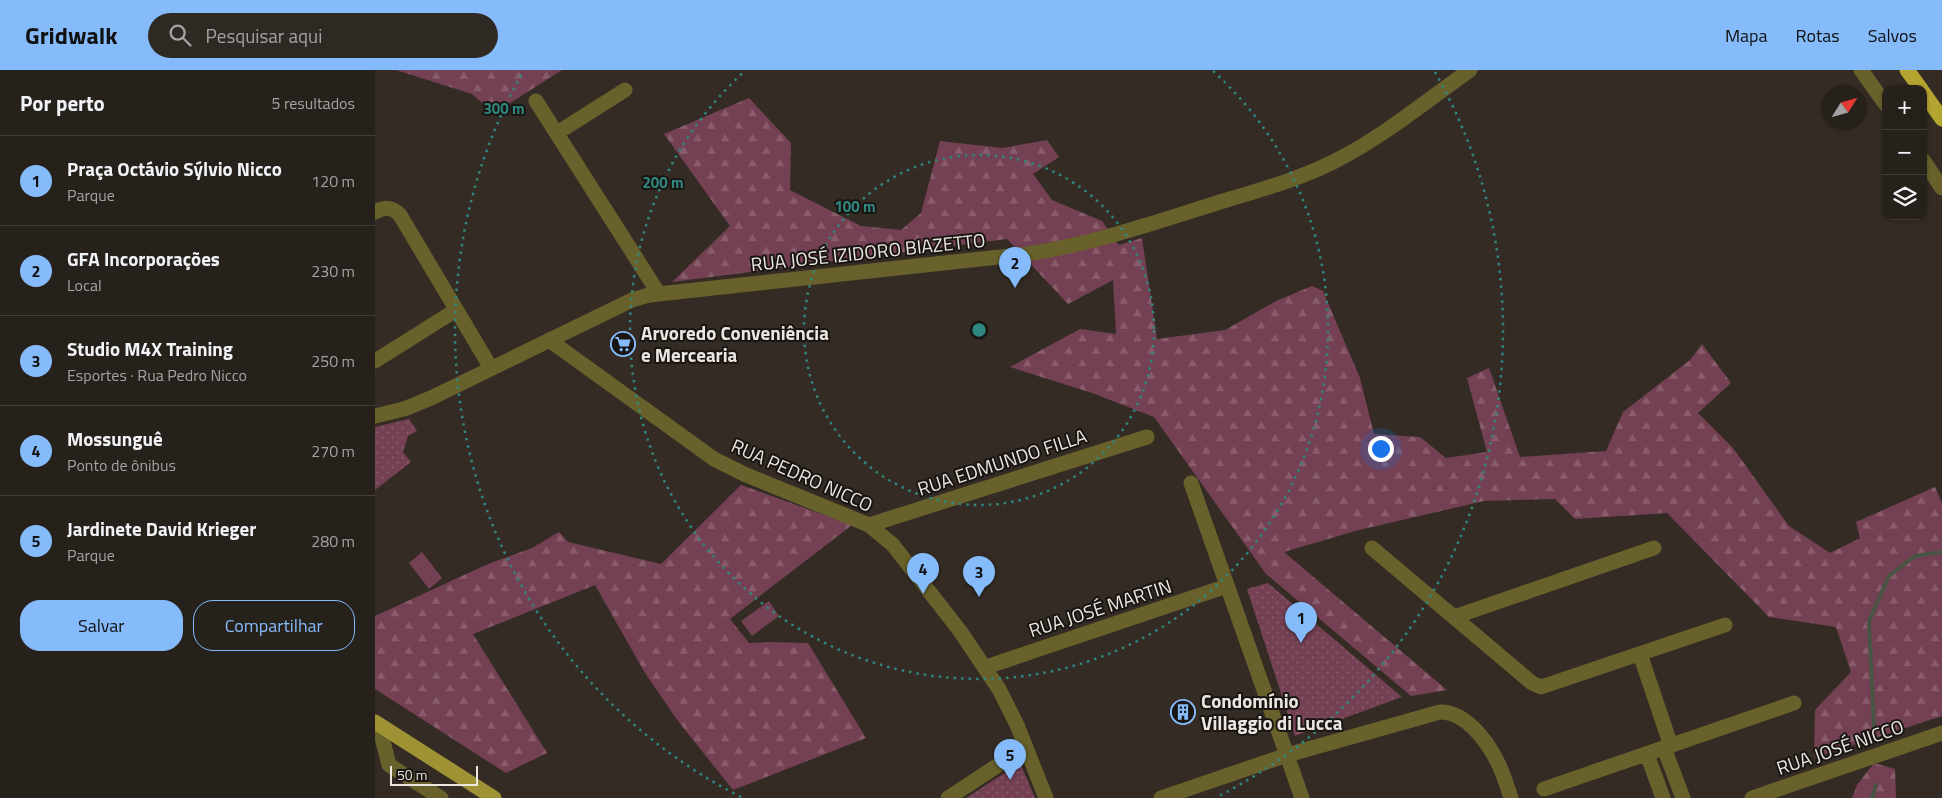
<!DOCTYPE html>
<html lang="pt">
<head>
<meta charset="utf-8">
<style>
  :root { --surface:#27211b; --page:#2f2924; --text:#f1f3f6; --muted:#a4a3a3; --line:#433e3a; --accent:#85bbfb }
  body { margin:0; font-family:"Titillium Web",sans-serif; background:var(--page); color:var(--text) }
  .controls { position:absolute; right:15px; top:15px; display:grid; overflow:hidden; border-radius:10px; box-shadow:0 1px 4px #0004 }
  .controls button { width:45px; height:45px; display:grid; place-items:center; padding:0; border:0; border-bottom:1px solid var(--line); background:var(--surface); color:var(--text); font:25px sans-serif }
  .compass { position:absolute; left:1447px; top:15px; width:45px; height:45px; border-radius:50%; background:var(--surface); box-shadow:0 1px 4px #0004; rotate:53deg }
  .scale { position:absolute; left:15px; bottom:12px; width:88px; box-sizing:border-box; padding-left:5px; border:2px solid #ebe6e0; border-top:0; font-size:14px; line-height:18px; white-space:nowrap; color:#ebe6e0; -webkit-text-stroke:4px #191512; paint-order:stroke }
  .you { position:absolute; left:1005px; top:378px; width:18px; height:18px; margin:-12px; border:4px solid #fff; border-radius:50%; background:#1a73e8; box-shadow:0 0 0 8px #1a73e833 }
  .badge { display:grid; place-items:center; width:32px; height:32px; border-radius:50%; background:var(--accent); color:#111; font-size:16px; font-weight:700 }
  .pin { position:absolute; translate:-50% -41px; filter:drop-shadow(0 1px 2px #0008) }
  .pin::after { content:''; position:absolute; top:26px; width:18px; height:15px; background:inherit; clip-path:polygon(0 0,100% 0,50% 100%) }
  .list { margin:0; padding:0; list-style:none }
  h2 { display:flex; justify-content:space-between; align-items:center; height:65px; margin:0; padding:0 20px; font-size:21px }
  h2 small { font-size:16px; font-weight:400; color:var(--muted) }
  .list li { display:grid; grid-template-columns:32px 1fr auto; gap:15px; align-items:center; box-sizing:border-box; height:90px; padding:0 20px; border-top:1px solid var(--line) }
  .list b { display:block; font-size:19px; white-space:nowrap }
  .list p { margin:0; font-size:16px; white-space:nowrap; color:var(--muted) }
  .list em { font-size:16px; font-style:normal; color:var(--muted) }
  .actions { display:flex; gap:10px; padding:15px 20px }
  .actions a { flex:1; padding:11px 0; border:1px solid var(--accent); border-radius:20px; text-align:center; font-size:18px; color:var(--accent) }
  .actions .main { background:var(--accent); color:#111 }
  .icon { flex:none; width:28px; height:28px; fill:none; stroke:currentColor; stroke-width:2; stroke-linecap:round; stroke-linejoin:round }
  .map { position:relative; flex:none; width:1567px; height:728px; overflow:hidden }
  header { display:flex; align-items:center; gap:30px; box-sizing:border-box; height:70px; padding:0 25px; background:var(--accent); color:#111 }
  header strong { font-size:24px }
  nav { display:flex; gap:28px; margin-inline-start:auto; font-size:18px }
  .search { width:350px; height:45px; background:var(--page); display:flex; align-items:center; gap:12px; box-sizing:border-box; padding:0 18px; border-radius:28px; color:var(--muted); font-size:19px }
  main { display:flex }
  aside { flex:1; background:var(--surface) }
  .map>svg:first-child { display:block }
  .grass { fill:#744053 }
  .forest { fill:url(#forest-firs) }
  .park { fill:url(#park-dots) }
  .lines { fill:none; stroke-linecap:round; stroke-linejoin:round }
  .stream { stroke:#495543; stroke-width:4 }
  .minor { stroke:#68612b; stroke-width:15 }
  .major { stroke:#9e9235; stroke-width:15 }
  .highway { stroke:#b4a530; stroke-width:15 }
  .ring { fill:none; stroke:#30877f; stroke-width:2.5; stroke-dasharray:2.5 5 }
  .labels { text-anchor:middle; stroke-width:4; stroke-linejoin:round; paint-order:stroke }
  .street-label { font-size:19px; fill:#ebe6e0; stroke:#191512 }
  .poi-label { font-size:19px; font-weight:bold; fill:#ebe6e0; stroke:#191512; text-anchor:start }
  .centre { fill:#30877f; stroke:#191512; stroke-width:2.5 }
  .ring-label { font-size:15px; text-anchor:middle; font-weight:bold; fill:#30877f; stroke:#191512; stroke-width:4; stroke-linejoin:round; paint-order:stroke }
</style>
</head>
<body>
<header>
<strong>Gridwalk</strong>
<div class="search"><svg class="icon" aria-label="search" viewBox="0 0 24 24"><circle cx="10" cy="10" r="6"/><path d="M15 15l6 6"/></svg>Pesquisar aqui</div>
<nav><a>Mapa</a><a>Rotas</a><a>Salvos</a></nav>
</header>
<main>
<aside>
<h2>Por perto<small>5 resultados</small></h2>
<ul class="list">
<li><span class="badge">1</span><div><b>Praça Octávio Sýlvio Nicco</b><p>Parque</p></div><em>120 m</em></li>
<li><span class="badge">2</span><div><b>GFA Incorporações</b><p>Local</p></div><em>230 m</em></li>
<li><span class="badge">3</span><div><b>Studio M4X Training</b><p>Esportes · Rua Pedro Nicco</p></div><em>250 m</em></li>
<li><span class="badge">4</span><div><b>Mossunguê</b><p>Ponto de ônibus</p></div><em>270 m</em></li>
<li><span class="badge">5</span><div><b>Jardinete David Krieger</b><p>Parque</p></div><em>280 m</em></li>
</ul>
<div class="actions"><a class="main">Salvar</a><a>Compartilhar</a></div>
</aside>
<div class="map">
<svg width="1567" height="728" viewBox="0 0 1567 728">
  <defs>
    <pattern id="forest-firs" width="22" height="20" patternUnits="userSpaceOnUse" patternTransform="scale(1.25)"><rect width="22" height="20" fill="#744053"/><path d="M5 1l3.5 6h-7zM16 11l3.5 6h-7z" fill="#885c6b"/></pattern>
    <pattern id="park-dots" width="8" height="8" patternUnits="userSpaceOnUse" patternTransform="scale(1.25)"><rect width="8" height="8" fill="#744053"/><path d="M2 2h.1M6 6h.1" fill="none" stroke="#885c6b" stroke-width="1.8" stroke-linecap="round"/></pattern>
  </defs>
  <rect width="100%" height="100%" fill="#342c24"/>
  <!-- grass -->
  <path class="grass" d="M 47,482 L 67,508 L 54,519 L 34,493 Z
    M 394,531 L 404,546 L 377,566 L 366,551 Z"/>
  <!-- forest -->
  <path class="forest" d="M 21,0 L 187,0 L 119,43 L 97,24 Z
    M 374,28 L 416,73 L 415,120 L 486,156 L 526,160 L 546,143 L 565,71 L 627,78 L 672,70 L 684,87 L 658,104 L 677,130 L 727,151 L 744,175 L 767,168 L 782,269 L 850,260 L 901,231 L 937,216 L 948,221 L 985,308 L 999,364 L 1045,367 L 1071,388 L 1112,382 L 1092,308 L 1114,298 L 1145,387 L 1231,381 L 1248,342 L 1315,290 L 1327,274 L 1356,313 L 1323,343 L 1358,378 L 1414,456 L 1455,483 L 1485,468 L 1481,452 L 1560,417 L 1567,433 L 1567,646 L 1439,688 L 1440,640 L 1476,602 L 1461,557 L 1394,547 L 1292,443 L 1200,449 L 1180,429 L 1109,431 L 984,460 L 909,482 L 1072,620 L 1036,626 L 891,504 L 779,347 L 717,323 L 635,297 L 705,259 L 741,264 L 738,210 L 693,234 L 632,169 L 297,212 L 355,156 L 289,64 Z
    M 366,415 L 477,455 L 355,549 L 374,573 L 393,572 L 433,573 L 491,668 L 358,720 L 303,651 L 270,603 L 220,515 L 98,564 L 172,683 L 131,703 L 0,619 L 0,546 L 113,494 L 157,478 L 184,462 L 193,472 L 286,494 Z
    M 1499,693 L 1520,699 L 1521,728 L 1477,728 L 1482,715 Z"/>
  <!-- park -->
  <path class="park" d="M 34,349 L 42,361 L 33,366 L 28,382 L 36,392 L 0,420 L 0,357 Z
    M 893,513 L 1027,627 L 920,666 L 872,519 Z
    M 645,693 L 660,728 L 591,728 Z"/>
  <g class="lines">
    <!-- stream -->
    <path class="stream" d="M 1499,659 L 1494,551 L 1514,506 L 1540,486 L 1567,482
      M 1497,728 L 1501,715"/>
    <!-- minor -->
    <path class="minor" d="M 1486,0 L 1511,35
      M 161,31 L 284,224
      M 182,63 L 250,20
      M 1548,90 L 1567,118
      M 0,142 C 10,136 17,137 25,145 L 116,298
      M 174,270 L 339,389 L 369,404 L 494,455 L 518,475 L 585,561 L 624,619 L 642,655 L 671,728
      M 0,291 L 81,240
      M 0,346 L 29,339 L 56,328 L 257,230 L 274,225 L 652,184 C 717,174 779,153 842,133 C 881,121 923,110 960,91 C 1008,67 1051,31 1095,0
      M 816,413 L 927,728
      M 494,455 L 772,367
      M 997,478 L 1157,613 L 1166,617 L 1350,555
      M 1079,547 L 1279,478
      M 1265,584 L 1296,676
      M 611,597 L 852,516
      M 4,655 L 14,695 L 66,728
      M 1289,678 L 1308,728
      M 1272,684 L 1288,728
      M 1169,719 L 1419,633
      M 573,728 L 651,677
      M 786,728 L 912,685 L 1065,642 C 1090,641 1112,671 1122,691 C 1128,702 1132,716 1136,728
      M 1377,728 L 1567,663"/>
    <!-- major -->
    <path class="major" d="M 0,652 L 119,728"/>
    <!-- highway -->
    <path class="highway" d="M 1532,0 L 1546,19
      M 1548,22 L 1567,49"/>
  </g>
  <!-- distance rings -->
  <g class="ring">
    <circle cx="604" cy="260" r="175"/>
    <path d="M838 1A349 349 0 1 1 370 1"/>
    <path d="M366 727A524 524 0 0 1 148 2M1060 2A524 524 0 0 1 842 727"/>
  </g>
  <!-- icons -->
  <defs>
    <symbol id="supermarket-ring" viewBox="-11 -11 22 22"><circle r="9.5" fill="#191512" stroke="#85bbfb" stroke-width="1.5"/><path d="M-6-5.5h2.5l.6 2H6L4.5 2H-2.5L-4.4-4H-6ZM-1.5 3.2a1.3 1.3 0 1 0 .1 0ZM3 3.2a1.3 1.3 0 1 0 .1 0Z" fill="#85bbfb"/></symbol>
    <symbol id="building-ring" viewBox="-11 -11 22 22"><circle r="9.5" fill="#191512" stroke="#85bbfb" stroke-width="1.5"/><path d="M-4-6H4V6H1V3H-1V6H-4ZM-2.5-4.3h1.7v1.8h-1.7ZM.8-4.3h1.7v1.8H.8ZM-2.5-1h1.7V.8h-1.7ZM.8-1h1.7V.8H.8Z" fill="#85bbfb"/></symbol>
  </defs>
  <g fill-rule="evenodd">
    <use href="#supermarket-ring" x="234" y="260" width="28" height="28"/>
    <use href="#building-ring" x="794" y="628" width="28" height="28"/>
  </g>
  <g class="labels">
    <!-- street labels -->
    <g class="street-label">
      <text transform="translate(493 182) rotate(-6)" y="7">RUA JOSÉ IZIDORO BIAZETTO</text>
      <text transform="translate(627 392) rotate(-18)" y="7">RUA EDMUNDO FILLA</text>
      <text transform="translate(427 405) rotate(24)" y="7">RUA PEDRO NICCO</text>
      <text transform="translate(725 538) rotate(-18)" y="7">RUA JOSÉ MARTIN</text>
      <text transform="translate(1465 677) rotate(-19)" y="7">RUA JOSÉ NICCO</text>
    </g>
    <!-- poi labels -->
    <g class="poi-label">
      <text x="266" y="270">Arvoredo Conveniência<tspan x="266" dy="22">e Mercearia</tspan></text>
      <text x="826" y="638">Condomínio<tspan x="826" dy="22">Villaggio di Lucca</tspan></text>
    </g>
  </g>
  <circle cx="604" cy="260" r="8" class="centre"/>
  <g class="ring-label">
    <text x="129" y="44">300 m</text>
    <text x="288" y="118">200 m</text>
    <text x="480" y="142">100 m</text>
  </g>
</svg>
<div class="controls">
<button>+</button>
<button>−</button>
<button><svg class="icon" aria-label="layers" viewBox="0 0 24 24"><path d="M12 4l9 5-9 5-9-5zM3 14l9 5 9-5"/></svg></button>
</div>
<svg class="compass" viewBox="-18 -18 36 36"><path d="M0-13l5 13h-10z" fill="#e53935"/><path d="M0 13l5-13h-10z" fill="#a4a3a3"/></svg>
<div class="scale">50 m</div>
<div class="you"></div>
<div class="pin badge" style="left:926px;top:573px">1</div>
<div class="pin badge" style="left:640px;top:218px">2</div>
<div class="pin badge" style="left:604px;top:527px">3</div>
<div class="pin badge" style="left:548px;top:524px">4</div>
<div class="pin badge" style="left:635px;top:710px">5</div>
</div>
</main>
</body>
</html>
